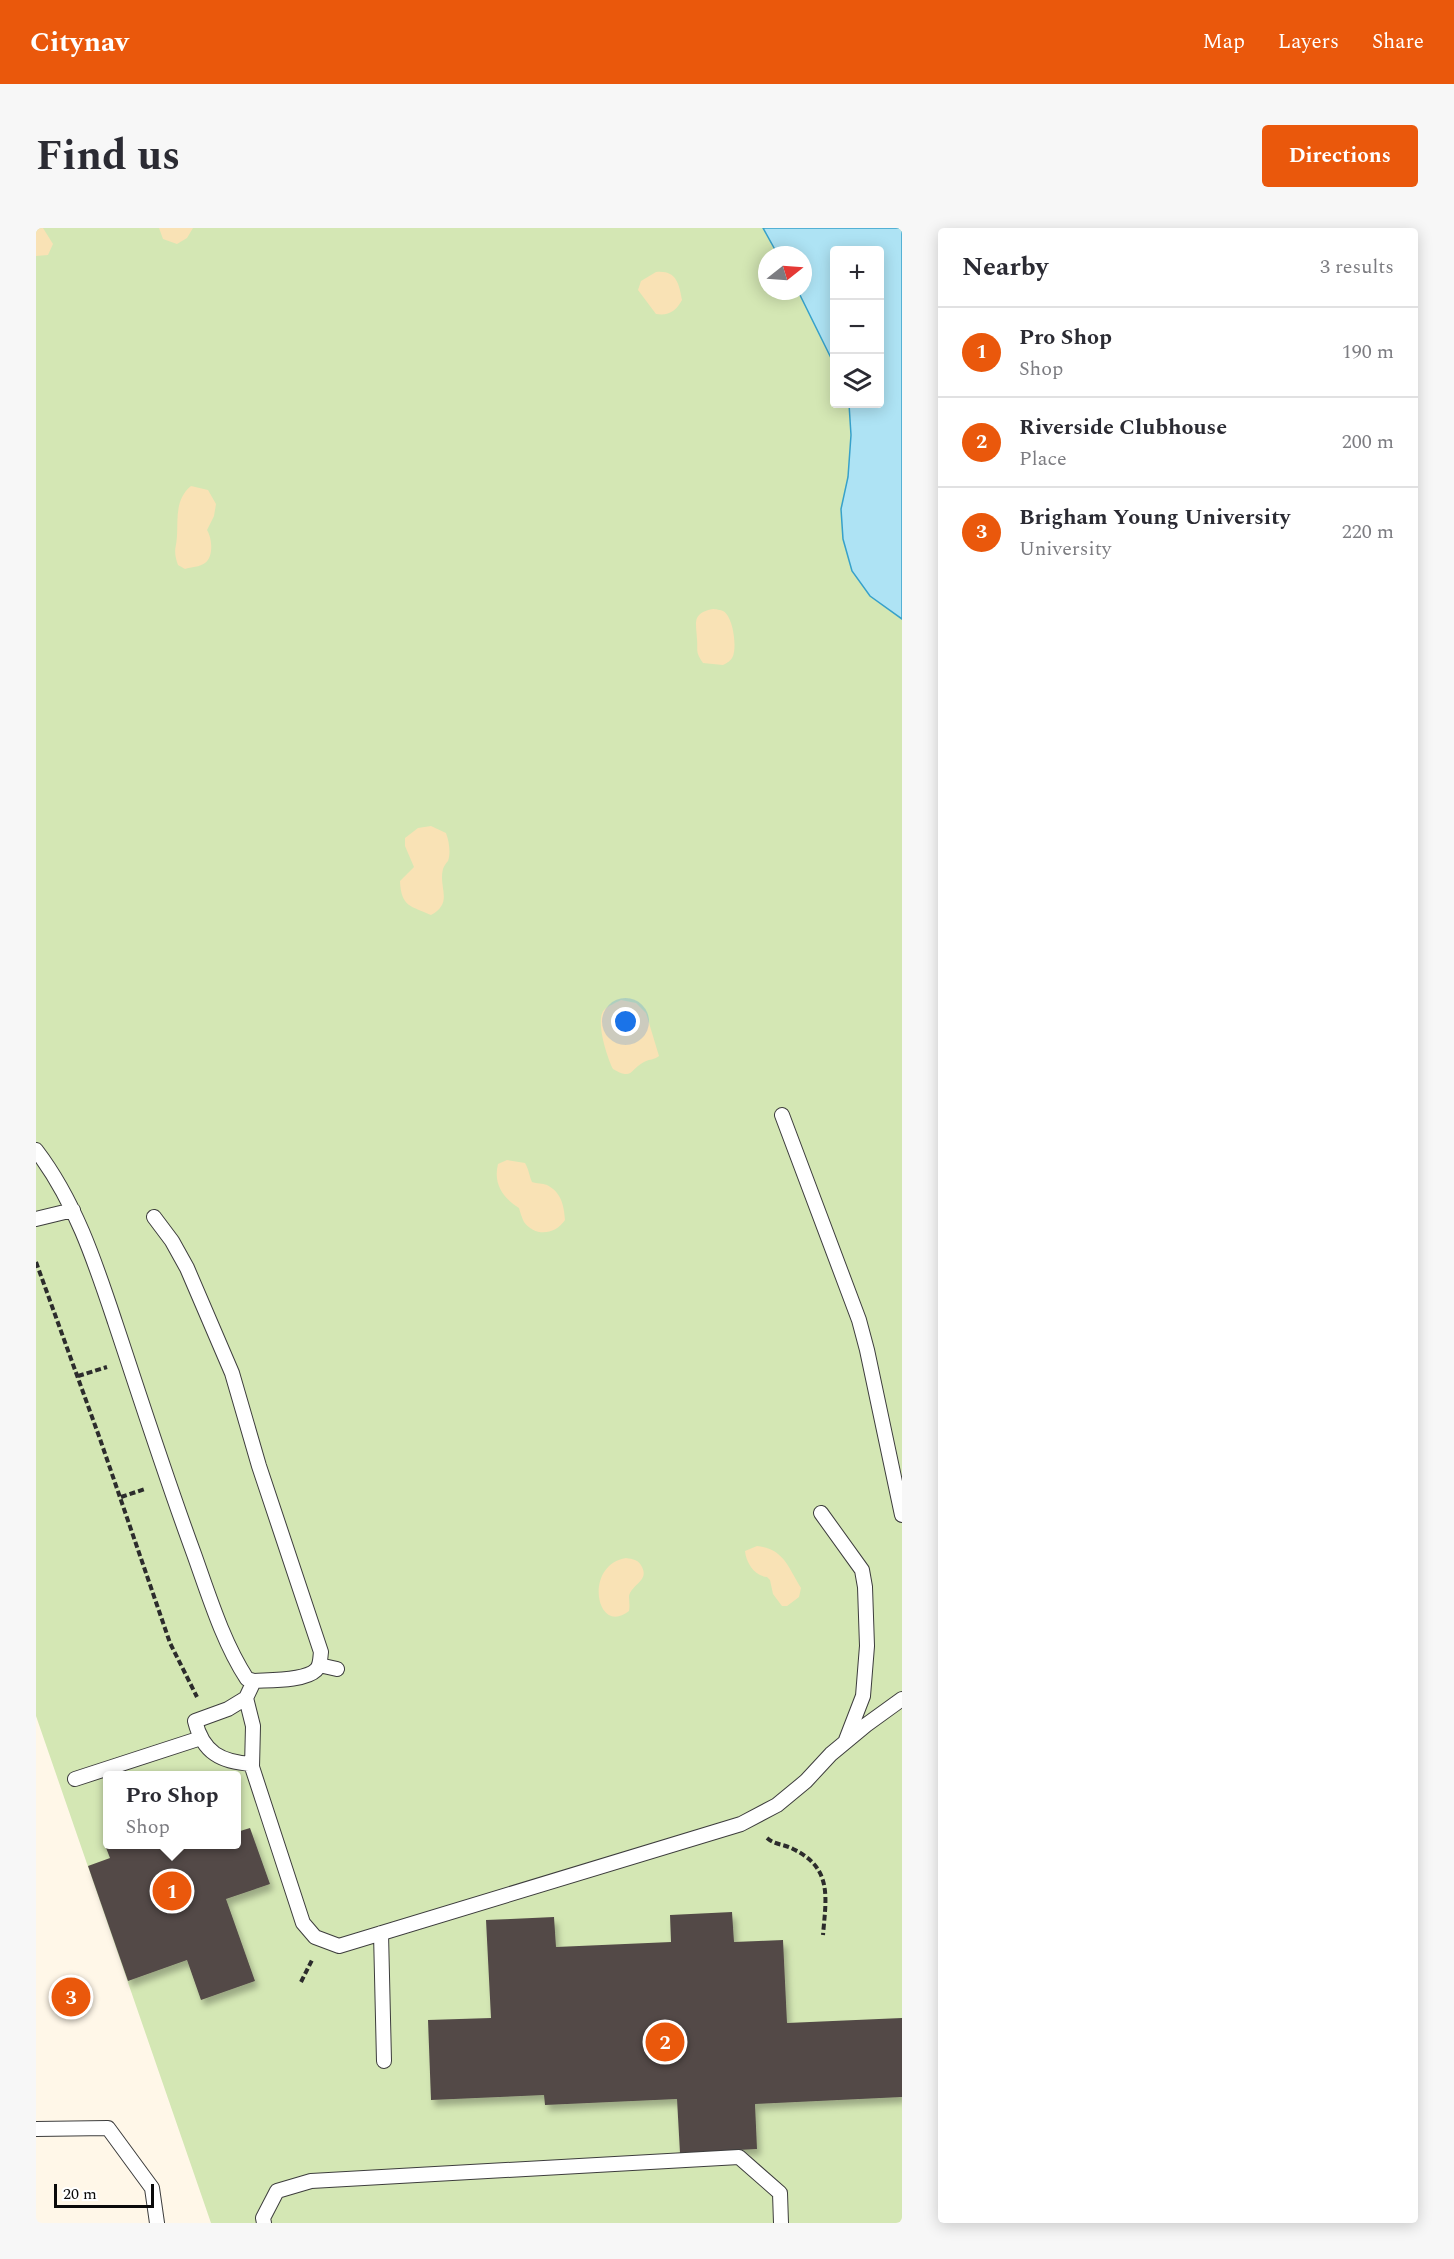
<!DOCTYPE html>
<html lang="en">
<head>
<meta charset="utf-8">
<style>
  :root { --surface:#fff; --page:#f7f7f7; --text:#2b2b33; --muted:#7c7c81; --line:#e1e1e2; --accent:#ea580c }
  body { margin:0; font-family:Spectral,serif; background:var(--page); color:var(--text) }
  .controls { position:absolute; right:18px; top:18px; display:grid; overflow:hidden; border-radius:6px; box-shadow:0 3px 15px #0003 }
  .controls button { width:54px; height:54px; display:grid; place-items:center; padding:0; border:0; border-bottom:2px solid var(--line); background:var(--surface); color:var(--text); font:30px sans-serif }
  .compass { position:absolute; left:722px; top:18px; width:54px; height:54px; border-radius:50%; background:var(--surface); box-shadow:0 3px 15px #0003; rotate:73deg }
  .scale { position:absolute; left:18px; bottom:15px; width:100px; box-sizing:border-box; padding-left:6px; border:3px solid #0a0a0a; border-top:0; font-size:16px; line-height:21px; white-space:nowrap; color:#0a0a0a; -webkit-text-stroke:4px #fff; paint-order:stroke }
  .you { position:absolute; left:590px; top:794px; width:21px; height:21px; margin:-15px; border:4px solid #fff; border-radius:50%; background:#1a73e8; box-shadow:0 0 0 9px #1a73e833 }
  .badge { display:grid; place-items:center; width:39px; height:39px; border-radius:50%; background:var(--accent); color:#fff; font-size:20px; font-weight:700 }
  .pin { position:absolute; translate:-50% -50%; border:3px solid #fff; box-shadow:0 2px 6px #0006 }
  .popup { position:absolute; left:67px; top:1543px; width:138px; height:78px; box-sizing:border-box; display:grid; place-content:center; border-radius:6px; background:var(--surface); filter:drop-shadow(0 2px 4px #0005); font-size:20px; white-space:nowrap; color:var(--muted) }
  .popup b { font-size:22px; color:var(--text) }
  .popup::after { content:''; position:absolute; left:50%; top:100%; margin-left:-12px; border:12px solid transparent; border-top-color:var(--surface) }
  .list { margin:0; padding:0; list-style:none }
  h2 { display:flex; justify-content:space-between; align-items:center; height:78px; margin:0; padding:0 24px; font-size:26px }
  h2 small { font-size:20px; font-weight:400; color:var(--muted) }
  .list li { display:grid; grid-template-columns:39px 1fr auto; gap:18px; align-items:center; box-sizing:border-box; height:90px; padding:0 24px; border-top:2px solid var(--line) }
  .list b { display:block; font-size:22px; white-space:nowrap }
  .list p { margin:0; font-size:20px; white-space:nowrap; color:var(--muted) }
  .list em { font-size:20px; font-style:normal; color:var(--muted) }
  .icon { flex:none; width:33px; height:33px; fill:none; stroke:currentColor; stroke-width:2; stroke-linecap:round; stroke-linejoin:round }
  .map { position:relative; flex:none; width:866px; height:1995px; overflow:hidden; border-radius:6px }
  header { display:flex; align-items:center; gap:36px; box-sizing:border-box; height:84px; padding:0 30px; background:var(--accent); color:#fff }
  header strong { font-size:28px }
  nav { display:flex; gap:33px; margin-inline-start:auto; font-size:21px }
  .intro { display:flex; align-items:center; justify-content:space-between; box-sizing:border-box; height:144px; padding:0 36px }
  h1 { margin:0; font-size:42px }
  .button { padding:15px 27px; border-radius:6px; background:var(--accent); color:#fff; font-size:21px; font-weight:700 }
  main { display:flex; gap:36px; padding:0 36px }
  aside { flex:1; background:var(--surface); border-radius:6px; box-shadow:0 3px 15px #0003 }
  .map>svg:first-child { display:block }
  .green { fill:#d4e7b4; fill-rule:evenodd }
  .sand { fill:#f9e2b5 }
  .water { fill:#aee3f4; stroke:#37a1ca; stroke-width:1.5 }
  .building { fill:#534a47; filter:url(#shadow) }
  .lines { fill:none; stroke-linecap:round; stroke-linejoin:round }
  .service-casing { stroke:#3d3d3d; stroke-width:16 }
  .path { stroke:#2c2c2c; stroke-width:4; stroke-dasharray:6 3; stroke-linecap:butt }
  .service { stroke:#fff; stroke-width:14 }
</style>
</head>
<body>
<header>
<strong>Citynav</strong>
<nav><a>Map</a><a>Layers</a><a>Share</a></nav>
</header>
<div class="intro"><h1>Find us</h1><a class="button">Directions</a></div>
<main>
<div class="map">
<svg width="866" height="1995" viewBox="0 0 866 1995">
  <defs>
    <filter id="shadow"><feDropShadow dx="3.5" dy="6" stdDeviation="3" flood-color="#0004"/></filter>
  </defs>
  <rect width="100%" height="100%" fill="#fff7e8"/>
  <!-- green -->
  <path class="green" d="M 0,0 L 866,0 L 866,1995 L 175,1995 L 0,1488 ZM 798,22 L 844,22 L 844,176 L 798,176 ZM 731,27 L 767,27 L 767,63 L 731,63 ZM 72,1548 L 201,1548 L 201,1616 L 72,1616 Z"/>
  <!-- sand -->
  <path class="sand" d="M 0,0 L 7,0 L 17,16 L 12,27 L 0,28 Z
    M 123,0 L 157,0 L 151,10 L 141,16 L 127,11 Z
    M 620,44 C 640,42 643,55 646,72 C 640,83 633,88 620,86 L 602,62 L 605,53 Z
    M 155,258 L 172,262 L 180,276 L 178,288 L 171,302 C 176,310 178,328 169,335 C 164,339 155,339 149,341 L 142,337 C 137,322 140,322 141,308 C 142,290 139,271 155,258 Z
    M 677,381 C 678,381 686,382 687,383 C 697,388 701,418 697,428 C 695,433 691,435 687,437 L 667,435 C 659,423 662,423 661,411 C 660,394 656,385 677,381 Z
    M 395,598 L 410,605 C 413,613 415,625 412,633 C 410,635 408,638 407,641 C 402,660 418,674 395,687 C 375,678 365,679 364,653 L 378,639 L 369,618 L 369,610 L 382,600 Z
    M 585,772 L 600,775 L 610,785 L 623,828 C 618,832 614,831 608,834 C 594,841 597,853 577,841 C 571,829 559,792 568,782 C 572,778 579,775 585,772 Z
    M 471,932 L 489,935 C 493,942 493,947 496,954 C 501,956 506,955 511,957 C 525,964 528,977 529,992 C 519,1007 499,1009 488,994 C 486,990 484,984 483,980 C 467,970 457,956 462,936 Z
    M 721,1318 C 748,1321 752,1339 765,1360 L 763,1369 L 751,1378 L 746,1378 L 737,1366 L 734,1352 L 731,1349 C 718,1348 710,1334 709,1323 Z
    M 590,1330 C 597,1331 603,1332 606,1339 C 613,1353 596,1356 593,1368 C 593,1372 594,1378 593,1383 C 560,1409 547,1337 590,1330 Z"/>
  <!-- water -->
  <path class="water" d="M 727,0 L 866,0 L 866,391 L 834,368 L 816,343 L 807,311 L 805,281 L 812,249 L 815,207 L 813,176 L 844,176 L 844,22 L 798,22 L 798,136 L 762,63 L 767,63 L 767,27 L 742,27 Z"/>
  <!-- building -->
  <path class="building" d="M 214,1600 L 234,1656 L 190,1671 L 219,1753 L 165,1772 L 151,1732 L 92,1753 L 52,1638 L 74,1630 L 67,1612 L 72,1610 L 72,1616 L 201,1616 L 201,1604 Z
    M 696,1684 L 698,1714 L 747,1712 L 751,1795 L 866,1790 L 866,1869 L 719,1876 L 721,1921 L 644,1925 L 641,1871 L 509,1877 L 508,1867 L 395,1872 L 392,1792 L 455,1790 L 450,1692 L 518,1689 L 520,1719 L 635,1714 L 634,1687 Z"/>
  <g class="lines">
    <defs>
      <path id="service" d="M 746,887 L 823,1092 L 831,1122 L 866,1287
        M 0,922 C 39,973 59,1034 79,1094 C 105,1172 130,1250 158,1326 C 173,1368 187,1414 211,1451 L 218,1453
        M 118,989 L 136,1013 L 151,1040 L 196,1145 L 223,1238 L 285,1424 C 284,1430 285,1437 280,1442 C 269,1453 234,1452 218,1453 L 210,1470 L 217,1498 L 216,1539 L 267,1695 L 279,1709 L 303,1718 L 705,1596 L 741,1577 L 770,1553 L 795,1526 L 830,1497 L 866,1471
        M 0,991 L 37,982
        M 785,1285 L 826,1342 L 829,1359 L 831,1418 L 827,1468 L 810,1512
        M 283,1437 L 301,1441
        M 210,1470 L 192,1481 L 159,1493 C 167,1525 185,1534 216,1536
        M 39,1551 L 165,1510
        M 345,1705 L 348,1833
        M 0,1901 L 72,1900 L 116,1960 L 121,1995
        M 228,1995 L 227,1990 L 241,1963 L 275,1953 L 703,1929 L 744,1965 L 745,1995"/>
    </defs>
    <!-- service casing -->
    <use href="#service" class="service-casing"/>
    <!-- path -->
    <path class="path" d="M 0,1034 L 64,1211 L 134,1415 L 161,1469
      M 42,1148 L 71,1139
      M 85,1269 L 109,1261
      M 731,1610 C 739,1617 748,1616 757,1621 C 797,1640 790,1670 787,1707
      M 265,1754 L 276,1732"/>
    <!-- service -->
    <use href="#service" class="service"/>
  </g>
</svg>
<div class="controls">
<button>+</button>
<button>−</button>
<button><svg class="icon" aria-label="layers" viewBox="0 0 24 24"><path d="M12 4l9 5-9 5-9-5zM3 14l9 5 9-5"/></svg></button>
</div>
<svg class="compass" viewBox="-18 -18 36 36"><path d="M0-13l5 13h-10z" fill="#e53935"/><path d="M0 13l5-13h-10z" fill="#7c7c81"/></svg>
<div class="scale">20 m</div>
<div class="you"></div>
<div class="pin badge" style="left:136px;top:1663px">1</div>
<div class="popup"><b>Pro Shop</b>Shop</div>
<div class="pin badge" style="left:629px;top:1814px">2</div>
<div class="pin badge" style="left:35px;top:1769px">3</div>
</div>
<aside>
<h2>Nearby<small>3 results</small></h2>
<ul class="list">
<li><span class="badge">1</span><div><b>Pro Shop</b><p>Shop</p></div><em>190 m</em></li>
<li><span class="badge">2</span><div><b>Riverside Clubhouse</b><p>Place</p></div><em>200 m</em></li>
<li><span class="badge">3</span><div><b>Brigham Young University</b><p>University</p></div><em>220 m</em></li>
</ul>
</aside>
</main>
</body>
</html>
